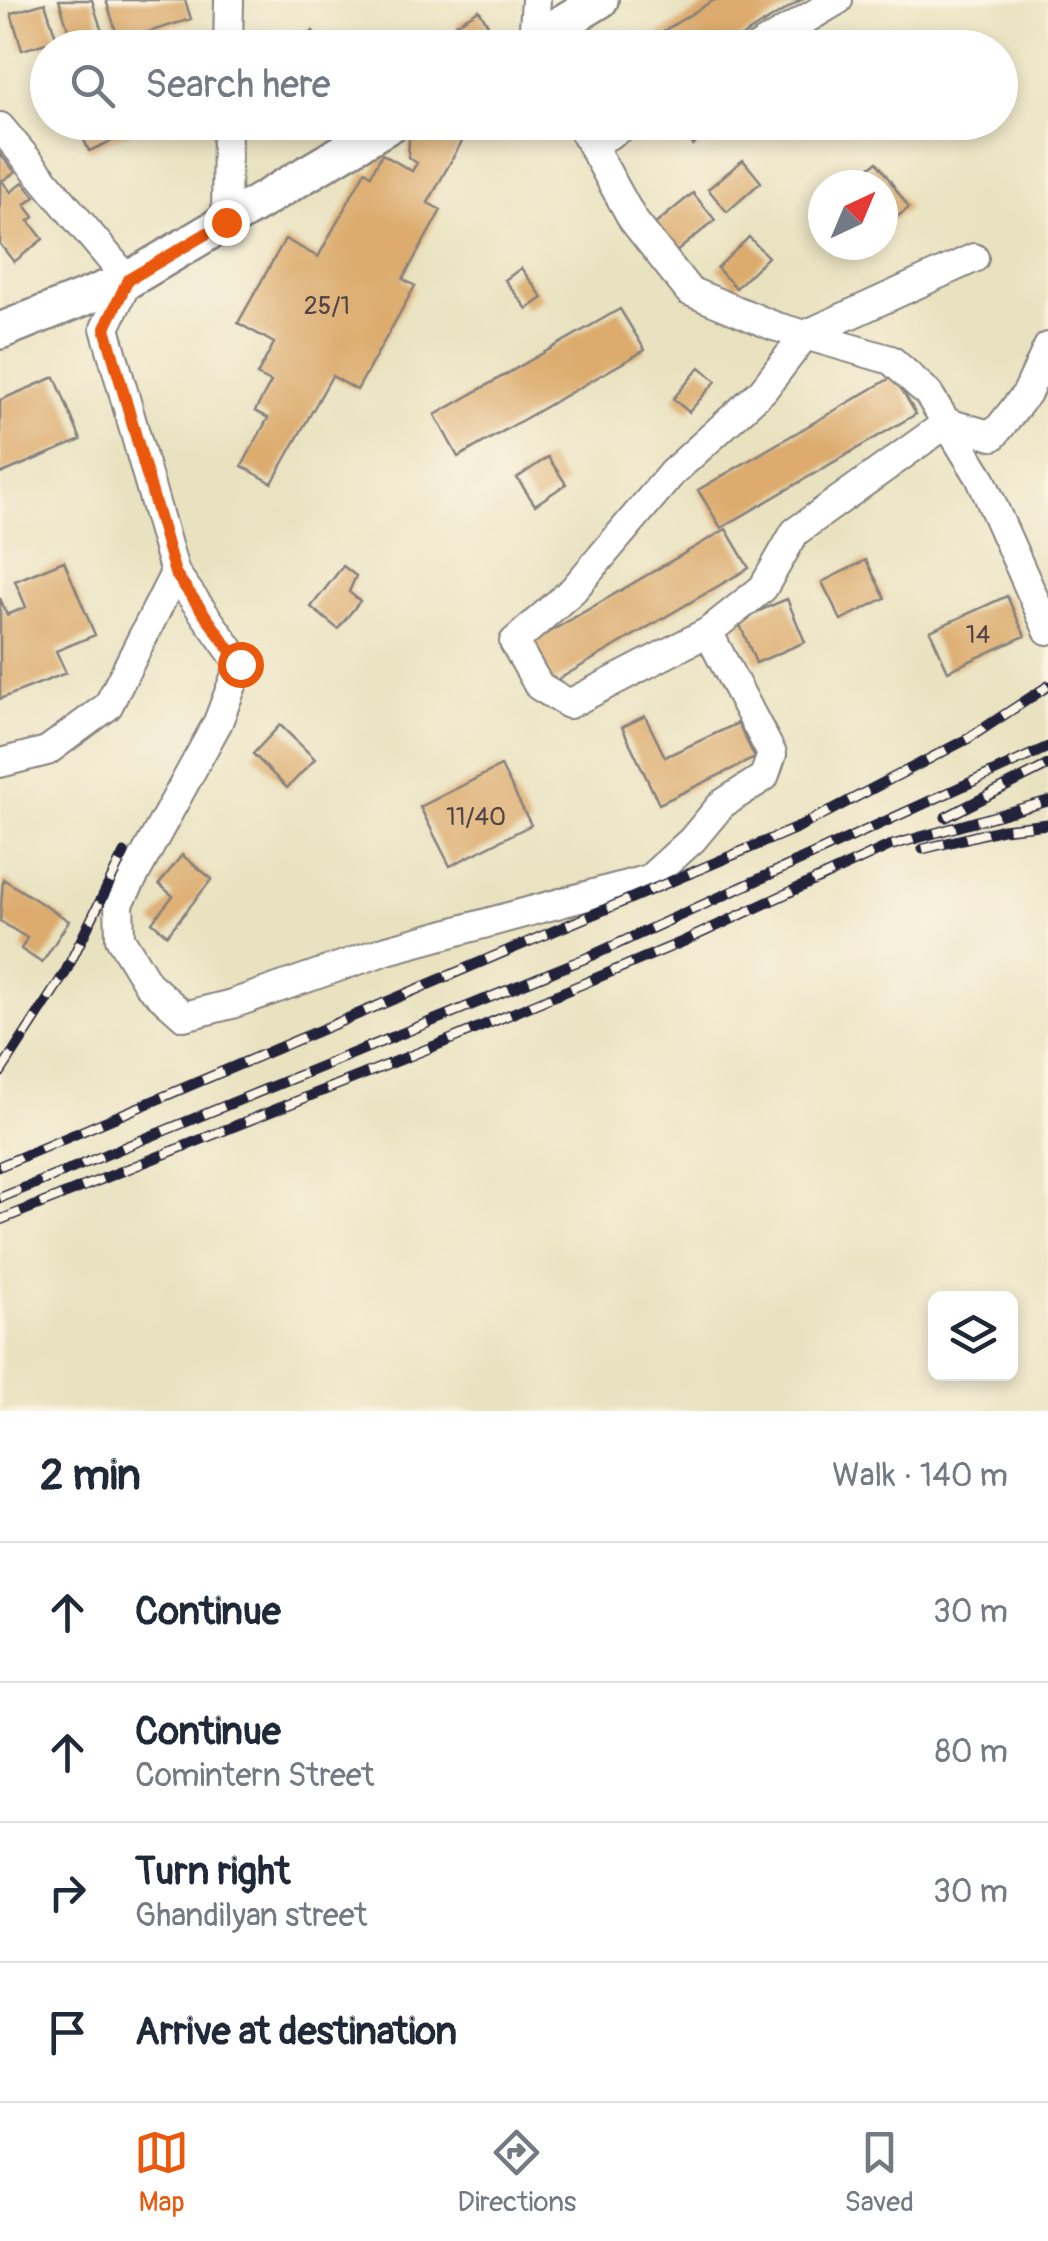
<!DOCTYPE html>
<html lang="en">
<head>
<meta charset="utf-8">
<style>
  :root { --surface:#fff; --page:#f6f6f7; --text:#1f2937; --muted:#747a83; --line:#e0e1e3; --accent:#ea580c }
  body { margin:0; font-family:Pangolin,sans-serif; background:var(--page); color:var(--text) }
  .controls { position:absolute; right:30px; bottom:30px; display:grid; overflow:hidden; border-radius:15px; box-shadow:0 5px 15px #0003 }
  .controls button { width:90px; height:90px; display:grid; place-items:center; padding:0; border:0; border-bottom:2px solid var(--line); background:var(--surface); color:var(--text); font:50px sans-serif }
  .compass { position:absolute; left:808px; top:170px; width:90px; height:90px; border-radius:50%; background:var(--surface); box-shadow:0 5px 15px #0003; rotate:44deg }
  .stop { position:absolute; width:30px; height:30px; margin:-22px; border:8px solid #ea580c; border-radius:50%; background:#fff }
  .stop.end { background:#ea580c; border-color:#fff; box-shadow:0 2px 10px #0008 }
  .list { margin:0; padding:0; list-style:none }
  h2 { display:flex; justify-content:space-between; align-items:center; height:130px; margin:0; padding:0 40px; font-size:42px }
  h2 small { font-size:32px; font-weight:400; color:var(--muted) }
  .list li { display:grid; grid-template-columns:65px 1fr auto; gap:30px; align-items:center; box-sizing:border-box; height:140px; padding:0 40px; border-top:2px solid var(--line) }
  .list b { display:block; font-size:38px; white-space:nowrap }
  .list p { margin:0; font-size:32px; white-space:nowrap; color:var(--muted) }
  .list em { font-size:32px; font-style:normal; color:var(--muted) }
  .icon { flex:none; width:55px; height:55px; fill:none; stroke:currentColor; stroke-width:2; stroke-linecap:round; stroke-linejoin:round }
  .map { position:relative; flex:none; width:1048px; height:1411px; overflow:hidden }
  .search { position:absolute; background:var(--surface); box-shadow:0 5px 15px #0003; left:30px; right:30px; top:30px; height:110px; display:flex; align-items:center; gap:25px; box-sizing:border-box; padding:0 35px; border-radius:55px; color:var(--muted); font-size:38px }
  .sheet { height:690px; background:var(--surface) }
  nav { display:flex; justify-content:space-around; align-items:center; box-sizing:border-box; height:140px; border-top:2px solid var(--line); background:var(--surface); font-size:28px; color:var(--muted) }
  nav a { display:grid; justify-items:center; gap:5px }
  nav .on { color:var(--accent) }
  .map>svg:first-child { display:block }
  .building { fill:#dcab6d }
  .lines { fill:none; stroke-linecap:round; stroke-linejoin:round }
  .minor-casing { stroke:#86827e; stroke-width:32 }
  .major-casing { stroke:#86827e; stroke-width:40 }
  .minor { stroke:#fff; stroke-width:28 }
  .major { stroke:#fff; stroke-width:35 }
  .rail-casing { stroke:#22223b; stroke-width:11 }
  .rail { stroke:#fcf5e5; stroke-width:8; stroke-dasharray:22; stroke-linecap:butt }
  .route { stroke:#ea580c; stroke-width:12 }
  .labels { text-anchor:middle; stroke-width:8; stroke-linejoin:round; paint-order:stroke }
  .number-label { font-size:25px; fill:#504448 }
</style>
</head>
<body>
<div class="map">
<svg width="1048" height="1411" viewBox="0 0 1048 1411">
  <rect width="100%" height="100%" fill="#fcf5e5"/>
  <filter id="ink" filterUnits="userSpaceOnUse"><feTurbulence type="fractalNoise" baseFrequency=".01" numOctaves="2"/><feDisplacementMap in="SourceGraphic" scale="20" xChannelSelector="R" yChannelSelector="G"/><feConvolveMatrix kernelMatrix="1 2 1 2 8 2 1 2 1" color-interpolation-filters="sRGB"/></filter>
  <filter id="wash" filterUnits="userSpaceOnUse"><feTurbulence type="fractalNoise" baseFrequency=".0048" numOctaves="4" result="noise"/><feDisplacementMap in="SourceGraphic" scale="40" xChannelSelector="R" yChannelSelector="G"/><feGaussianBlur stdDeviation="2.25" result="paint"/><feColorMatrix in="noise" values="0 0 0 0 0 0 0 0 0 0 0 0 0 0 0 0 0 1.4 0 .05"/><feComposite in="paint" operator="in"/></filter>
  <g filter="url(#wash)">
    <rect width="100%" height="100%" fill="#e9e2c0"/>
    <g id="blocks">
      <!-- building -->
      <path class="building" d="M 59,0 L 92,0 L 107,48 L 74,48 Z
        M 106,0 L 185,0 L 191,19 L 119,41 Z
        M 714,0 L 801,0 L 723,48 L 636,48 Z
        M 45,3 L 57,40 L 22,50 L 11,13 Z
        M 479,10 L 493,33 L 469,47 L 456,24 Z
        M 313,31 L 325,48 L 291,48 Z
        M 76,122 L 155,122 L 89,151 Z
        M 437,122 L 451,122 L 467,132 L 428,203 L 441,210 L 403,279 L 415,286 L 357,390 L 332,376 L 272,483 L 242,466 L 268,418 L 255,411 L 271,382 L 257,375 L 274,343 L 238,323 L 285,239 L 318,257 L 365,171 L 371,175 L 382,154 L 412,171 L 417,163 L 408,157 L 409,138 Z
        M 683,122 L 728,122 L 693,145 L 680,124 Z
        M 0,154 L 15,172 L 2,181 L 11,192 L 23,182 L 35,197 L 25,205 L 34,217 L 29,221 L 43,239 L 14,262 L 0,244 Z
        M 743,160 L 761,182 L 727,212 L 708,189 Z
        M 877,162 L 909,208 L 883,227 L 883,185 L 845,185 Z
        M 693,193 L 715,220 L 675,253 L 653,226 Z
        M 749,237 L 768,257 L 736,288 L 717,268 Z
        M 521,268 L 543,298 L 527,309 L 505,280 Z
        M 620,309 L 645,350 L 458,457 L 435,415 Z
        M 700,367 L 716,381 L 689,412 L 673,399 Z
        M 894,376 L 916,414 L 721,528 L 698,490 Z
        M 55,377 L 81,440 L 0,474 L 0,400 Z
        M 548,457 L 566,484 L 535,505 L 517,478 Z
        M 726,529 L 749,568 L 552,683 L 529,644 Z
        M 866,560 L 885,598 L 841,620 L 822,582 Z
        M 64,561 L 95,635 L 56,651 L 66,673 L 0,699 L 0,598 L 7,615 L 26,607 L 15,581 Z
        M 343,566 L 356,576 L 349,592 L 360,601 L 338,629 L 311,607 Z
        M 1007,596 L 1025,636 L 948,671 L 930,631 Z
        M 787,599 L 805,642 L 756,663 L 738,620 Z
        M 645,716 L 665,757 L 738,723 L 755,758 L 659,804 L 622,727 Z
        M 280,725 L 315,759 L 287,788 L 253,754 Z
        M 501,766 L 531,825 L 450,866 L 420,807 Z
        M 182,855 L 212,879 L 167,935 L 152,922 L 173,896 L 159,884 Z
        M 3,879 L 69,921 L 42,963 L 21,949 L 27,938 L 0,921 Z"/>
    </g>
  </g>
  <g filter="url(#ink)">
    <use href="#blocks" fill-opacity="0" stroke="#86827e" stroke-width="2.5"/>
    <g class="lines">
      <defs>
        <path id="minor" d="M 536,0 L 533,40 L 538,48
          M 228,48 L 229,0
          M 757,48 L 838,0
          M 579,122 L 633,220 L 689,291 L 774,326 L 891,360 L 928,393 L 980,477 L 1048,630
          M 0,127 L 128,280 L 105,328 L 175,573 L 108,706 L 47,751 L 0,763
          M 592,145 L 630,122
          M 226,222 L 227,122
          M 175,573 L 240,664 L 218,722 L 119,903 L 120,938 L 148,984 L 184,1016 L 232,1004 L 387,950 L 649,879 L 692,840 L 722,804 L 764,777 L 772,754 L 708,632 L 763,588 L 795,532 L 947,423 L 993,436 L 1027,393 L 1048,347
          M 708,632 L 569,704 L 539,686 L 514,642 L 573,590 L 672,473 L 763,390 L 805,335 L 974,258"/>
        <path id="major" d="M 521,48 L 600,0
          M 0,331 L 128,280 L 394,122"/>
      </defs>
      <!-- minor casing -->
      <use href="#minor" class="minor-casing"/>
      <!-- major casing -->
      <use href="#major" class="major-casing"/>
      <!-- minor -->
      <use href="#minor" class="minor"/>
      <!-- major -->
      <use href="#major" class="major"/>
      <defs>
        <path id="rail" d="M 946,817 L 1048,765
          M 923,849 L 1003,829 L 1048,824
          M 0,1073 L 65,973 L 124,853
          M 0,1166 L 799,827 L 969,738 L 1048,686
          M 0,1198 L 591,956 L 1048,747
          M 0,1220 L 442,1043 L 682,942 L 889,846 L 1048,801"/>
      </defs>
      <!-- rail casing -->
      <use href="#rail" class="rail-casing"/>
      <!-- rail -->
      <use href="#rail" class="rail"/>
    </g>
  </g>
  <g class="lines" filter="url(#ink)">
    <!-- route -->
    <path class="route" d="M 226,222 L 128,280 L 105,328 L 175,573 L 240,664"/>
  </g>
  <g class="labels">
    <!-- number labels -->
    <g class="number-label">
      <text x="327" y="314">25/1</text>
      <text x="978" y="643">14</text>
      <text x="476" y="825">11/40</text>
    </g>
  </g>
</svg>
<div class="controls">
<button><svg class="icon" aria-label="layers" viewBox="0 0 24 24"><path d="M12 4l9 5-9 5-9-5zM3 14l9 5 9-5"/></svg></button>
</div>
<svg class="compass" viewBox="-18 -18 36 36"><path d="M0-13l5 13h-10z" fill="#e53935"/><path d="M0 13l5-13h-10z" fill="#747a83"/></svg>
<div class="stop" style="left:240px;top:664px"></div>
<div class="stop end" style="left:226px;top:222px"></div>
<div class="search"><svg class="icon" aria-label="search" viewBox="0 0 24 24"><circle cx="10" cy="10" r="6"/><path d="M15 15l6 6"/></svg>Search here</div>
</div>
<section class="sheet">
<h2>2 min<small>Walk · 140 m</small></h2>
<ul class="list">
<li><svg class="icon" aria-label="ahead" viewBox="0 0 24 24"><path d="M12 20V5M6 11l6-6 6 6"/></svg><div><b>Continue</b></div><em>30 m</em></li>
<li><svg class="icon" aria-label="ahead" viewBox="0 0 24 24"><path d="M12 20V5M6 11l6-6 6 6"/></svg><div><b>Continue</b><p>Comintern Street</p></div><em>80 m</em></li>
<li><svg class="icon" aria-label="right" viewBox="0 0 24 24"><path d="M7 20v-9h11M14 6l5 5-5 5"/></svg><div><b>Turn right</b><p>Ghandilyan street</p></div><em>30 m</em></li>
<li><svg class="icon" aria-label="arrive" viewBox="0 0 24 24"><path d="M6 21V4h12l-3 4 3 4H6"/></svg><div><b>Arrive at destination</b></div></li>
</ul>
</section>
<nav>
<a class="on"><svg class="icon" aria-label="map" viewBox="0 0 24 24"><path d="M3 6l6-2 6 2 6-2v14l-6 2-6-2-6 2zM9 4v14M15 6v14"/></svg>Map</a>
<a><svg class="icon" aria-label="directions" viewBox="0 0 24 24"><path d="M12 3l9 9-9 9-9-9zM9 14v-3h6M13 9l2 2-2 2"/></svg>Directions</a>
<a><svg class="icon" aria-label="saved" viewBox="0 0 24 24"><path d="M7 4h10v16l-5-4-5 4z"/></svg>Saved</a>
</nav>
</body>
</html>
